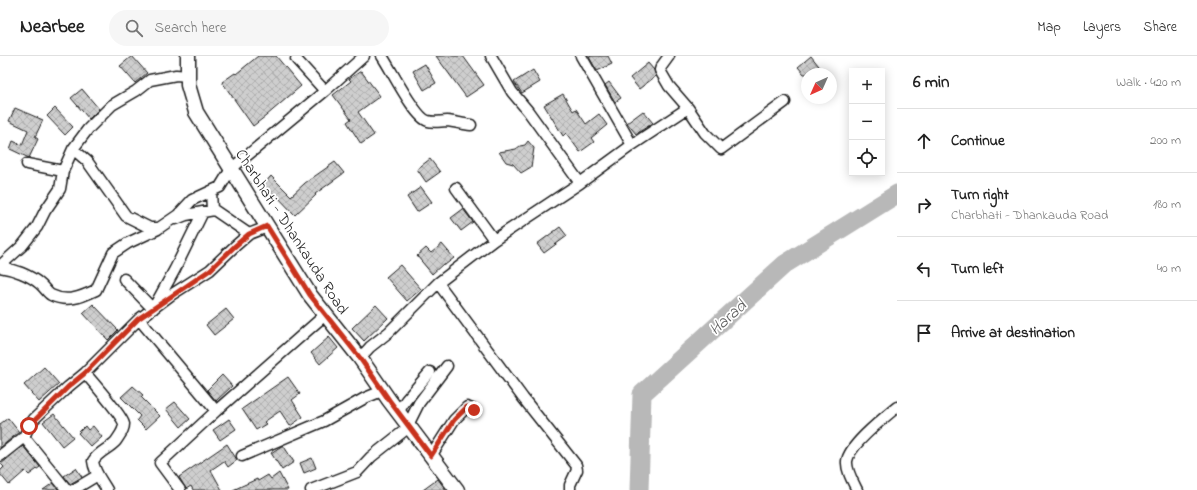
<!DOCTYPE html>
<html lang="en">
<head>
<meta charset="utf-8">
<style>
  :root { --surface:#fff; --page:#f6f6f6; --text:#222; --muted:#767676; --line:#e0e0e0 }
  body { margin:0; font-family:"Indie Flower",sans-serif; background:var(--page); color:var(--text) }
  .controls { position:absolute; right:12px; top:12px; display:grid; overflow:hidden; border-radius:0px; box-shadow:0 2px 10px #0003 }
  .controls button { width:36px; height:36px; display:grid; place-items:center; padding:0; border:0; border-bottom:1px solid var(--line); background:var(--surface); color:var(--text); font:20px sans-serif }
  .compass { position:absolute; left:801px; top:12px; width:36px; height:36px; border-radius:50%; background:var(--surface); box-shadow:0 2px 10px #0003; rotate:225deg }
  .stop { position:absolute; width:12px; height:12px; margin:-9px; border:3px solid #c8321e; border-radius:50%; background:#fff }
  .stop.end { background:#c8321e; border-color:#fff; box-shadow:0 1px 4px #0008 }
  .list { margin:0; padding:0; list-style:none }
  h2 { display:flex; justify-content:space-between; align-items:center; height:52px; margin:0; padding:0 16px; font-size:17px }
  h2 small { font-size:13px; font-weight:400; color:var(--muted) }
  .list li { display:grid; grid-template-columns:26px 1fr auto; gap:12px; align-items:center; box-sizing:border-box; height:64px; padding:0 16px; border-top:1px solid var(--line) }
  .list b { display:block; font-size:15px; white-space:nowrap }
  .list p { margin:0; font-size:13px; white-space:nowrap; color:var(--muted) }
  .list em { font-size:13px; font-style:normal; color:var(--muted) }
  .icon { flex:none; width:22px; height:22px; fill:none; stroke:currentColor; stroke-width:2; stroke-linecap:round; stroke-linejoin:round }
  .map { position:relative; flex:none; width:897px; height:434px; overflow:hidden }
  header { display:flex; align-items:center; gap:24px; box-sizing:border-box; height:56px; padding:0 20px; background:var(--surface); border-bottom:1px solid var(--line) }
  header strong { font-size:19px }
  nav { display:flex; gap:22px; margin-inline-start:auto; font-size:14px }
  .search { width:280px; height:36px; background:var(--page); display:flex; align-items:center; gap:10px; box-sizing:border-box; padding:0 14px; border-radius:22px; color:var(--muted); font-size:15px }
  main { display:flex }
  aside { flex:1; background:var(--surface) }
  .map>svg:first-child { display:block }
  .lines { fill:none; stroke-linecap:round; stroke-linejoin:round }
  .river { stroke:#b8b8b8; stroke-width:19 }
  .building { fill:url(#building-cross-hatch); stroke:#1c1c1c }
  .street-casing { stroke:#1c1c1c; stroke-width:13 }
  .secondary-casing { stroke:#1c1c1c; stroke-width:17 }
  .street { stroke:#fff; stroke-width:10 }
  .secondary { stroke:#fff; stroke-width:14 }
  .route { stroke:#c8321e; stroke-width:5 }
  .labels { text-anchor:middle; stroke-width:3.5; stroke-linejoin:round; paint-order:stroke }
  .street-label { font-size:16px; fill:#1c1c1c; stroke:#fff }
  .water-label { font-size:17px; font-style:italic; fill:#5a5a5a; stroke:#fff }
</style>
</head>
<body>
<header>
<strong>Nearbee</strong>
<div class="search"><svg class="icon" aria-label="search" viewBox="0 0 24 24"><circle cx="10" cy="10" r="6"/><path d="M15 15l6 6"/></svg>Search here</div>
<nav><a>Map</a><a>Layers</a><a>Share</a></nav>
</header>
<main>
<div class="map">
<svg width="897" height="434" viewBox="0 0 897 434">
  <defs>
    <pattern id="building-cross-hatch" width="8" height="8" patternUnits="userSpaceOnUse"><rect width="8" height="8" fill="#cecece"/><path d="M0 0l8 8M0 8l8-8" fill="none" stroke="#b0b0b0"/></pattern>
  </defs>
  <rect width="100%" height="100%" fill="#fff"/>
  <filter id="ink" filterUnits="userSpaceOnUse"><feTurbulence type="fractalNoise" baseFrequency=".025" numOctaves="2"/><feDisplacementMap in="SourceGraphic" scale="8" xChannelSelector="R" yChannelSelector="G"/><feConvolveMatrix kernelMatrix="1 2 1 2 8 2 1 2 1" color-interpolation-filters="sRGB"/></filter>
  <g filter="url(#ink)">
    <g class="lines">
      <!-- river -->
      <path class="river" d="M 639,434 L 642,338 L 785,208 L 897,138"/>
    </g>
    <!-- building -->
    <path class="building" d="M 132,0 L 147,17 L 135,27 L 120,10 Z
      M 258,0 L 276,0 L 301,30 L 266,60 L 253,70 L 222,26 L 235,17 L 236,18 Z
      M 436,0 L 463,0 L 484,29 L 466,41 Z
      M 592,0 L 608,0 L 612,8 L 597,15 L 589,1 Z
      M 811,0 L 822,14 L 818,18 L 804,18 L 798,11 Z
      M 648,7 L 654,14 L 656,20 L 639,33 L 630,22 Z
      M 425,8 L 436,27 L 424,34 L 413,15 Z
      M 533,14 L 540,26 L 522,37 L 514,26 Z
      M 361,15 L 380,40 L 358,56 L 374,79 L 361,88 L 347,66 L 351,63 L 333,39 L 351,25 L 349,23 Z
      M 609,26 L 621,42 L 615,46 L 605,29 Z
      M 82,33 L 99,53 L 89,63 L 71,42 Z
      M 563,38 L 573,55 L 576,53 L 586,68 L 599,58 L 607,69 L 591,82 L 594,86 L 580,96 L 566,77 L 563,80 L 544,49 Z
      M 15,52 L 43,64 L 35,81 L 38,83 L 29,102 L 10,93 L 13,85 L 22,89 L 28,74 L 9,65 Z
      M 55,52 L 73,71 L 65,79 L 47,60 Z
      M 643,55 L 653,67 L 636,78 L 627,67 Z
      M 528,85 L 534,92 L 531,111 L 521,117 L 513,108 L 506,106 L 499,96 L 516,93 L 520,90 L 525,89 Z
      M 430,103 L 440,116 L 426,126 L 417,113 Z
      M 335,106 L 344,117 L 315,138 L 316,139 L 295,159 L 274,137 L 272,140 L 262,130 L 271,120 L 291,140 L 305,127 Z
      M 421,131 L 432,146 L 417,156 L 407,141 Z
      M 463,153 L 473,166 L 461,175 L 451,162 Z
      M 560,171 L 567,180 L 544,197 L 537,188 Z
      M 442,188 L 454,202 L 445,209 L 443,208 L 432,218 L 417,200 L 426,192 L 431,197 Z
      M 400,209 L 421,233 L 407,245 L 386,221 Z
      M 93,248 L 118,274 L 108,284 L 83,257 Z
      M 376,249 L 388,262 L 364,285 L 352,272 Z
      M 226,253 L 234,263 L 214,279 L 206,269 Z
      M 329,281 L 338,292 L 320,308 L 311,297 Z
      M 44,311 L 59,328 L 39,346 L 24,329 Z
      M 222,319 L 232,330 L 216,345 L 207,334 Z
      M 288,321 L 300,338 L 292,344 L 303,361 L 290,370 L 280,355 L 264,366 L 266,368 L 256,374 L 242,353 Z
      M 133,330 L 143,339 L 141,341 L 160,360 L 146,373 L 137,364 L 140,360 L 121,341 Z
      M 175,346 L 190,363 L 181,371 L 166,353 Z
      M 54,358 L 73,381 L 62,390 L 43,366 Z
      M 8,362 L 19,376 L 0,392 L 0,368 Z
      M 229,363 L 236,373 L 220,384 L 213,374 Z
      M 85,370 L 88,374 L 93,370 L 102,381 L 91,391 L 78,377 Z
      M 227,388 L 237,404 L 228,411 L 224,405 L 211,414 L 222,434 L 193,434 L 191,430 L 186,433 L 179,421 Z
      M 283,389 L 294,406 L 282,414 L 271,397 Z
      M 23,390 L 40,411 L 29,419 L 25,415 L 9,429 L 0,418 L 0,415 L 4,411 L 1,408 Z
      M 312,402 L 316,412 L 304,417 L 300,407 Z
      M 76,412 L 82,421 L 70,428 L 64,420 Z
      M 279,417 L 288,434 L 233,434 L 257,423 L 258,425 L 268,419 L 271,423 Z
      M 438,423 L 446,434 L 423,434 Z
      M 53,427 L 59,434 L 43,434 Z"/>
    <g class="lines">
      <defs>
        <path id="street" d="M 382,0 C 391,13 415,62 428,65 C 434,67 441,65 447,65 C 455,66 463,68 471,69
          M 491,0 L 512,36 L 528,55 L 580,127
          M 581,0 L 632,89
          M 669,0 L 661,11 L 660,14 L 662,18 L 669,30 L 688,52 L 705,77 L 721,93 L 785,46
          M 296,3 L 325,35
          M 73,93 L 87,105 L 126,160 L 150,172 L 159,172 L 178,159 L 192,144 L 220,131 L 231,113 L 325,35 L 364,0
          M 27,108 L 63,115
          M 456,132 L 494,184
          M 211,135 L 212,154
          M 176,163 L 186,159 L 214,154 L 249,178
          M 0,210 L 22,190 L 37,171 L 45,155 L 60,133 L 63,115 L 73,93 L 88,73 L 112,49 L 136,35 L 150,24 L 176,19 L 188,20
          M 0,211 C 13,213 30,219 40,228 C 44,231 47,237 51,239 C 67,247 81,241 96,234 L 113,197 L 128,187 L 158,173
          M 124,223 L 153,253 L 175,213 L 203,156
          M 438,227 L 523,342 L 576,409 L 577,414 L 570,429 L 570,434
          M 139,263 L 216,355
          M 360,302 L 370,291 L 389,276 L 438,227 L 494,184 L 580,127 L 632,89 L 688,52
          M 85,317 C 92,325 123,361 124,368 C 124,375 119,380 116,385 C 109,393 99,395 93,405 C 94,416 102,425 107,434
          M 398,356 L 406,344 L 430,316
          M 408,369 L 419,347 L 447,310
          M 24,381 L 67,434
          M 0,400 L 24,381 L 29,370 L 34,363 L 68,331 L 85,317 L 139,263 L 171,239 L 210,214 L 234,191 L 249,178 L 267,171
          M 242,400 L 324,365 L 365,342 L 382,335 L 387,341
          M 431,400 L 454,364 L 467,351 L 474,354
          M 73,434 L 98,419
          M 180,434 L 160,407 L 216,355 L 325,259
          M 311,434 L 357,416 L 371,401 L 409,371
          M 857,434 C 853,426 846,414 847,405 C 849,389 885,361 897,351"/>
        <path id="secondary" d="M 188,0 L 188,29 L 196,56 L 310,239 L 360,302 L 389,344 L 457,434"/>
      </defs>
      <!-- street casing -->
      <use href="#street" class="street-casing"/>
      <!-- secondary casing -->
      <use href="#secondary" class="secondary-casing"/>
      <!-- street -->
      <use href="#street" class="street"/>
      <!-- secondary -->
      <use href="#secondary" class="secondary"/>
    </g>
  </g>
  <g class="lines" filter="url(#ink)">
    <!-- route -->
    <path class="route" d="M 29,370 L 68,331 L 85,317 L 138,263 L 210,214 L 234,191 L 249,178 L 267,170 L 310,239 L 360,302 L 389,344 L 431,400 L 454,364 L 467,351 L 474,354"/>
  </g>
  <g class="labels">
    <!-- street labels -->
    <g class="street-label">
      <text transform="translate(293 175) rotate(57)" y="6">Charbhati - Dhankauda Road</text>
    </g>
    <!-- water labels -->
    <g class="water-label">
      <text transform="translate(727 261) rotate(-42)" y="6">Harad</text>
    </g>
  </g>
</svg>
<div class="controls">
<button>+</button>
<button>−</button>
<button><svg class="icon" aria-label="locate" viewBox="0 0 24 24"><circle cx="12" cy="12" r="6"/><path d="M12 2v4M12 18v4M2 12h4M18 12h4"/></svg></button>
</div>
<svg class="compass" viewBox="-18 -18 36 36"><path d="M0-13l5 13h-10z" fill="#e53935"/><path d="M0 13l5-13h-10z" fill="#767676"/></svg>
<div class="stop" style="left:29px;top:370px"></div>
<div class="stop end" style="left:474px;top:354px"></div>
</div>
<aside>
<h2>6 min<small>Walk · 420 m</small></h2>
<ul class="list">
<li><svg class="icon" aria-label="ahead" viewBox="0 0 24 24"><path d="M12 20V5M6 11l6-6 6 6"/></svg><div><b>Continue</b></div><em>200 m</em></li>
<li><svg class="icon" aria-label="right" viewBox="0 0 24 24"><path d="M7 20v-9h11M14 6l5 5-5 5"/></svg><div><b>Turn right</b><p>Charbhati - Dhankauda Road</p></div><em>180 m</em></li>
<li><svg class="icon" aria-label="left" viewBox="0 0 24 24"><path d="M17 20v-9H6M10 6l-5 5 5 5"/></svg><div><b>Turn left</b></div><em>40 m</em></li>
<li><svg class="icon" aria-label="arrive" viewBox="0 0 24 24"><path d="M6 21V4h12l-3 4 3 4H6"/></svg><div><b>Arrive at destination</b></div></li>
</ul>
</aside>
</main>
</body>
</html>
